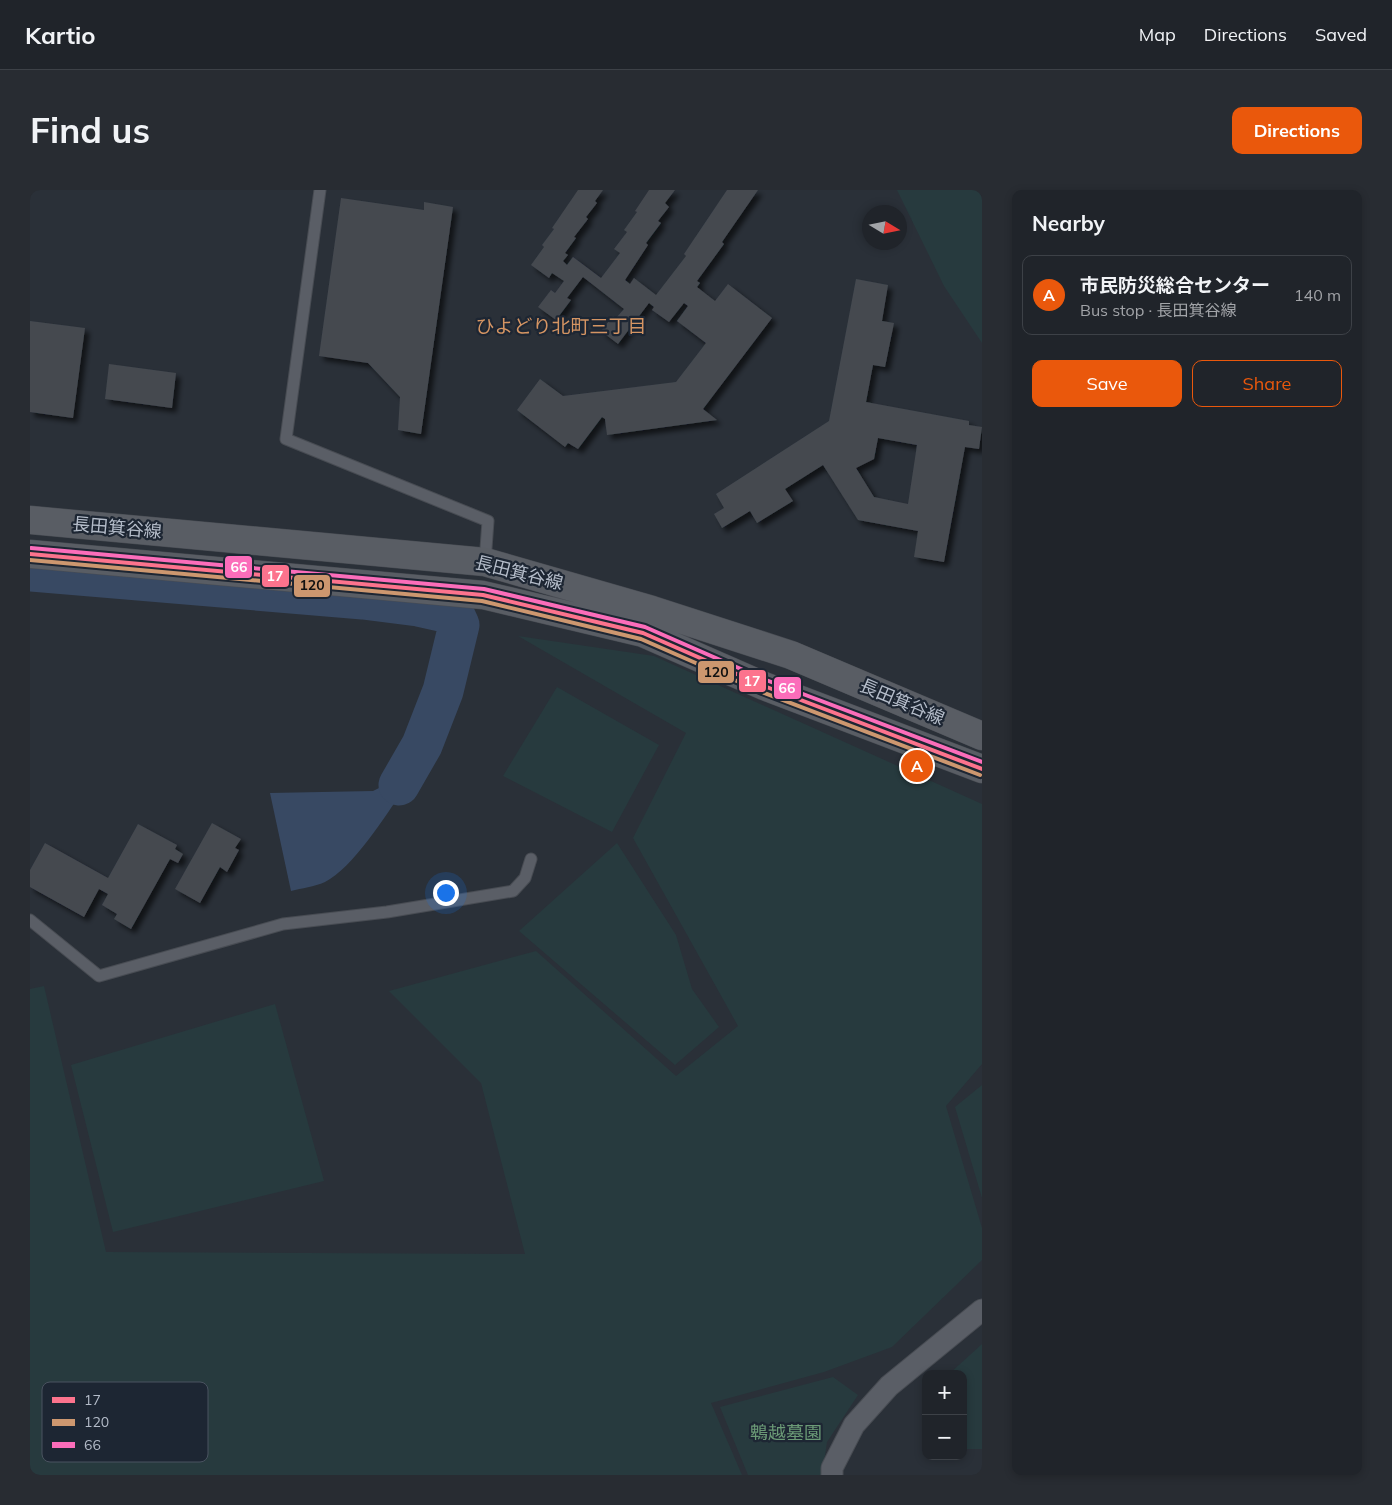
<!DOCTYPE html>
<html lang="en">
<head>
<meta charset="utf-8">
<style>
  :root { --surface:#20242a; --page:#282c32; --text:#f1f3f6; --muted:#a2a4a8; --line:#3d4147; --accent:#ea580c }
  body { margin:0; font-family:Mulish,"Noto Sans JP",sans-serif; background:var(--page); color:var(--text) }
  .controls { position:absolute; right:15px; bottom:15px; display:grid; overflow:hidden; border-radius:10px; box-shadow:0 2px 8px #0003 }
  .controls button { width:45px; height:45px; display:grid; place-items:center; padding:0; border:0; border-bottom:1px solid var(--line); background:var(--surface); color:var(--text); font:25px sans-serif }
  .compass { position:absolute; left:832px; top:15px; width:45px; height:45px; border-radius:50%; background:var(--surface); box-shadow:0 2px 8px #0003; rotate:100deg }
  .you { position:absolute; left:415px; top:702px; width:18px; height:18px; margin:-12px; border:4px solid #fff; border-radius:50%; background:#1a73e8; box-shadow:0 0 0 8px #1a73e833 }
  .badge { display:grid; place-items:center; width:32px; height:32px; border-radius:50%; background:var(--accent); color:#fff; font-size:16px; font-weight:700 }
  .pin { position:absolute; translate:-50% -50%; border:2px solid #fff; box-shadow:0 1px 5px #0006 }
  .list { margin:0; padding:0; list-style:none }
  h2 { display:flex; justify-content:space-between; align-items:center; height:65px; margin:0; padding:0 20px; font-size:21px }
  h2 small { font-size:16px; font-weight:400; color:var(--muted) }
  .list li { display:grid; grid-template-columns:32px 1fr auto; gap:15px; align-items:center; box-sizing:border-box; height:80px; margin:0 10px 10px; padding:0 10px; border:1px solid var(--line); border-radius:10px }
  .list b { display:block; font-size:19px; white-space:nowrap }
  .list p { margin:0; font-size:16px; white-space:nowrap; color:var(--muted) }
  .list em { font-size:16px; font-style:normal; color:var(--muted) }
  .actions { display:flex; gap:10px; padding:15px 20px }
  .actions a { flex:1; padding:11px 0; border:1px solid var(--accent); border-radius:10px; text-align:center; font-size:18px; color:var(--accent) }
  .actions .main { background:var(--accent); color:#fff }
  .map { position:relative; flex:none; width:952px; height:1285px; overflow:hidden; border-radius:10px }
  header { display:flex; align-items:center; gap:30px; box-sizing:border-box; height:70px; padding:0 25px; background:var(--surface); border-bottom:1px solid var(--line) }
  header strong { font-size:24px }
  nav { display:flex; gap:28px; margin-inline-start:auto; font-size:18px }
  .intro { display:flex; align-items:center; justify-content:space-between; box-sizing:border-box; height:120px; padding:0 30px }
  h1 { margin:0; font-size:35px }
  .button { padding:12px 22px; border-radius:10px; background:var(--accent); color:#fff; font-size:18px; font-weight:700 }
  main { display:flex; gap:30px; padding:0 30px }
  aside { flex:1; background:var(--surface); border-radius:10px; box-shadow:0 2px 8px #0003 }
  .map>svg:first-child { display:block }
  .green { fill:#273a3e }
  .water { fill:#384963 }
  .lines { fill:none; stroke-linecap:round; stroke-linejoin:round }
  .river { stroke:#384963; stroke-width:41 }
  .building { fill:#444950; fill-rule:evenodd; filter:url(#shadow) }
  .lane-casing { stroke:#484c53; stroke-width:13 }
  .street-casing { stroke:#484c53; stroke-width:23 }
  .secondary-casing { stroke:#484c53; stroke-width:29 }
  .lane { stroke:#5a5e66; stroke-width:11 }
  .street { stroke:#5a5e66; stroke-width:21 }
  .secondary { stroke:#595d64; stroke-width:28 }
  .bus-1-casing { stroke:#1d2633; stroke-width:8 }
  .bus-2-casing { stroke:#1d2633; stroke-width:8 }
  .bus-3-casing { stroke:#1d2633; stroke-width:8 }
  .bus-1 { stroke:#fc738d; stroke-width:4 }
  .bus-2 { stroke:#cd976f; stroke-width:4 }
  .bus-3 { stroke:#fb6dba; stroke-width:4 }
  .labels { text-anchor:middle; stroke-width:4.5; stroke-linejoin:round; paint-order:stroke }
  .street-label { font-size:18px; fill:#b4bcc9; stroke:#1d2633 }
  .park-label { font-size:18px; fill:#6b9a76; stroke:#1d2633 }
  .neighbourhood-label { font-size:19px; fill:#d59563; stroke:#1d2633 }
  .key { fill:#1d2633; stroke:#4a5360; stroke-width:1 }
  .key-label { font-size:14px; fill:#b4bcc9 }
  .line-badge { stroke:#1d2633; stroke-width:2 }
  .badge-label { font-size:14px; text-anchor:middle; font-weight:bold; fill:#fff }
  .pale-badge-label { font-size:14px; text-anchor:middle; font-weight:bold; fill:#111 }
</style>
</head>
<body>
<header>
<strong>Kartio</strong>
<nav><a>Map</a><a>Directions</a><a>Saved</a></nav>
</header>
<div class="intro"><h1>Find us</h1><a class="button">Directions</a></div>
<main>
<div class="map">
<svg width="952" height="1285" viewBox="0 0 952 1285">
  <defs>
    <filter id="shadow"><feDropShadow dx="4.5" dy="4.5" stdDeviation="2.5" flood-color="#0009"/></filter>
  </defs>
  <rect width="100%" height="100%" fill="#2a3038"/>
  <!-- green -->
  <path class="green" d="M 867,0 L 952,0 L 952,153 L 914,96 Z
    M 488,446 L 624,466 L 952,614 L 952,874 L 916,916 L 952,1038 L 952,1070 L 862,1157 L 794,1182 L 681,1213 L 712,1285 L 0,1285 L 0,799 L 14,796 L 76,1062 L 495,1064 L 451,893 L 359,801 L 506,761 L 646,886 L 708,836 L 603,648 L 656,543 Z
    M 527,497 L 629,555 L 582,642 L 473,586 Z
    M 587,653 L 646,745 L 662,799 L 689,837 L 645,875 L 489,741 Z
    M 245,814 L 294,991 L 83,1042 L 41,875 Z
    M 952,895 L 952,1008 L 925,917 Z
    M 952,1154 L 952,1259 L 933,1259 L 933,1184 L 919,1184 Z
    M 803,1187 L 828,1205 L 797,1252 L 792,1285 L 718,1285 L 690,1217 Z"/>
  <!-- water -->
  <path class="water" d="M 363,591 L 374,599 C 356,625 322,679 295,692 C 284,697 272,698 261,701 L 240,603 L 343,601 Z"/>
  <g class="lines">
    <!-- river -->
    <path class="river" d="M 0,381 L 333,409 L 388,416 L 424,424 L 429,435 L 413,501 L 392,555 L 369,595"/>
  </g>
  <!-- building -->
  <path class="building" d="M 548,0 L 573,0 L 565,11 L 567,13 L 556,27 L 558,29 L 544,47 L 546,48 L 535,63 L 538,65 L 533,71 L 537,75 L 543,67 L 571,88 L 590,63 L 584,59 L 597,42 L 594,40 L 607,22 L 605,21 L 619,0 L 645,0 L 635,13 L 639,17 L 628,31 L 631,33 L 616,53 L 618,55 L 595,90 L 600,94 L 604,88 L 626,105 L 656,66 L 654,64 L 697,0 L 728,0 L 692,52 L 694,54 L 667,91 L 670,93 L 667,97 L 685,111 L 698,94 L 742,128 L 673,219 L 687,230 L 577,245 L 575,229 L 572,227 L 548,259 L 538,253 L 535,257 L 487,220 L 510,189 L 533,206 L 646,192 L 676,153 L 647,131 L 658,116 L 654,113 L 639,132 L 622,120 L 624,117 L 619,113 L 588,154 L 571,141 L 583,126 L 586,128 L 594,119 L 553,87 L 537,108 L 541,110 L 526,130 L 508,117 L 521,100 L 525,103 L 534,91 L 522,83 L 519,88 L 501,75 L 514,57 L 512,55 L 524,39 L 522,38 Z
    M 311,8 L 394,20 L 394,12 L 423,17 L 391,244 L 368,240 L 370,207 L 338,173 L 289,166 Z
    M 826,89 L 858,95 L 852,131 L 864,133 L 855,177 L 843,175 L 836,212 L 939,231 L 939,235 L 952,237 L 949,259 L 935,257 L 914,372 L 884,367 L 888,341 L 828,330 L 793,275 L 755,299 L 763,311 L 727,333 L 720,321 L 692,338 L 684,324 L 694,318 L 686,304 L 799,231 ZM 848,248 L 887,255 L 878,314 L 844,307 L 826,278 L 844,269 Z
    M 0,131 L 55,138 L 43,228 L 0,222 Z
    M 79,174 L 146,183 L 142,218 L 75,209 Z
    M 182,633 L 211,649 L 205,658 L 209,660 L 197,682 L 190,677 L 170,713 L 145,699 Z
    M 108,634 L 147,655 L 145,659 L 153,664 L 148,673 L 140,669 L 101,739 L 84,729 L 87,724 L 72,715 L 78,704 L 69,699 L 54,727 L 0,697 L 0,680 L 15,653 L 78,688 Z"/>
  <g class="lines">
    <defs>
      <path id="lane" d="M 290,0 L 256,249 L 458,331 L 455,372
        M 0,730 L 69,786 L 253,734 L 357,722 L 483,701 L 495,688 L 501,669"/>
      <path id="street" d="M 802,1285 L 802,1278 L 824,1235 L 859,1196 L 952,1120"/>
      <path id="secondary" d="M 0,330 L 455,372 L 622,420 L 761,465 L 952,546
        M 0,364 L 453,405 L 613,443 L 734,496 L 952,579"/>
    </defs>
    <!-- lane casing -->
    <use href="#lane" class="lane-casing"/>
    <!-- street casing -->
    <use href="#street" class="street-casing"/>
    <!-- secondary casing -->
    <use href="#secondary" class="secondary-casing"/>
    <!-- lane -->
    <use href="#lane" class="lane"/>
    <!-- street -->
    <use href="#street" class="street"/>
    <!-- secondary -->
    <use href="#secondary" class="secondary"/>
    <defs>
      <path id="bus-1" d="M 0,364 L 453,405 L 613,443 L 734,496 L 952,579"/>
      <path id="bus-2" d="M 0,370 L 452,411 L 611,449 L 732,502 L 950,585"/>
      <path id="bus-3" d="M 1,358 L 454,399 L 615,437 L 736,490 L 952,572"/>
    </defs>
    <!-- bus-1 casing -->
    <use href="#bus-1" class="bus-1-casing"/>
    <!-- bus-2 casing -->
    <use href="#bus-2" class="bus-2-casing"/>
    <!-- bus-3 casing -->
    <use href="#bus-3" class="bus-3-casing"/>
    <!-- bus-1 -->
    <use href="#bus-1" class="bus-1"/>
    <!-- bus-2 -->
    <use href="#bus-2" class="bus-2"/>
    <!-- bus-3 -->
    <use href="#bus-3" class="bus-3"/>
  </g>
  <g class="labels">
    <!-- street labels -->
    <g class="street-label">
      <text transform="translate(87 338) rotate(5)" y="6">長田箕谷線</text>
      <text transform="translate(489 383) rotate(14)" y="6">長田箕谷線</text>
      <text transform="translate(872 512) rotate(23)" y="6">長田箕谷線</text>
    </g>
    <!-- park labels -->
    <g class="park-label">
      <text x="756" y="1249">鵯越墓園</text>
    </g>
    <!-- neighbourhood labels -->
    <g class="neighbourhood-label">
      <text x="531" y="143">ひよどり北町三丁目</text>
    </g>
  </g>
  <!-- legend -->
  <rect x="12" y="1192" width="166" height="80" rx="8" class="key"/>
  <rect x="22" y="1207" width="23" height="6" fill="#fc738d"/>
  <rect x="22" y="1229" width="23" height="7" fill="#cd976f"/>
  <rect x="22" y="1252" width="23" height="6" fill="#fb6dba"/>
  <g class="key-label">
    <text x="54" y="1215">17</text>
    <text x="54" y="1237">120</text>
    <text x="54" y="1260">66</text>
  </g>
  <g class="line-badge">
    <rect x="194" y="365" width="29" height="24" rx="5" fill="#fb6dba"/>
    <rect x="231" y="374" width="29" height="24" rx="5" fill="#fc738d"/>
    <rect x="263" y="384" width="38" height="24" rx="5" fill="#cd976f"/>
    <rect x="667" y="470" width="38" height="24" rx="5" fill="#cd976f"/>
    <rect x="708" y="479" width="29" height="24" rx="5" fill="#fc738d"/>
    <rect x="743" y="486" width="29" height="24" rx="5" fill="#fb6dba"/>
  </g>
  <g class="badge-label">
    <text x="209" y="382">66</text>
    <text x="245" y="391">17</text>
    <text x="722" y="496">17</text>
    <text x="757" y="503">66</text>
  </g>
  <g class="pale-badge-label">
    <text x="282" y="400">120</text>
    <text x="686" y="487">120</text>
  </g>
</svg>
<div class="controls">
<button>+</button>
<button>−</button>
</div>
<svg class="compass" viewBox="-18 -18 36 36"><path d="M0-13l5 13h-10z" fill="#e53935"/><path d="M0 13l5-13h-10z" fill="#a2a4a8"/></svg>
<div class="you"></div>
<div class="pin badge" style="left:887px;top:576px">A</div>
</div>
<aside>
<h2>Nearby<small></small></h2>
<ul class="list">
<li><span class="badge">A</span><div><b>市民防災総合センター</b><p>Bus stop · 長田箕谷線</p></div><em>140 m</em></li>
</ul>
<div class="actions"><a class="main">Save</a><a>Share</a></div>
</aside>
</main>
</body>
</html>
